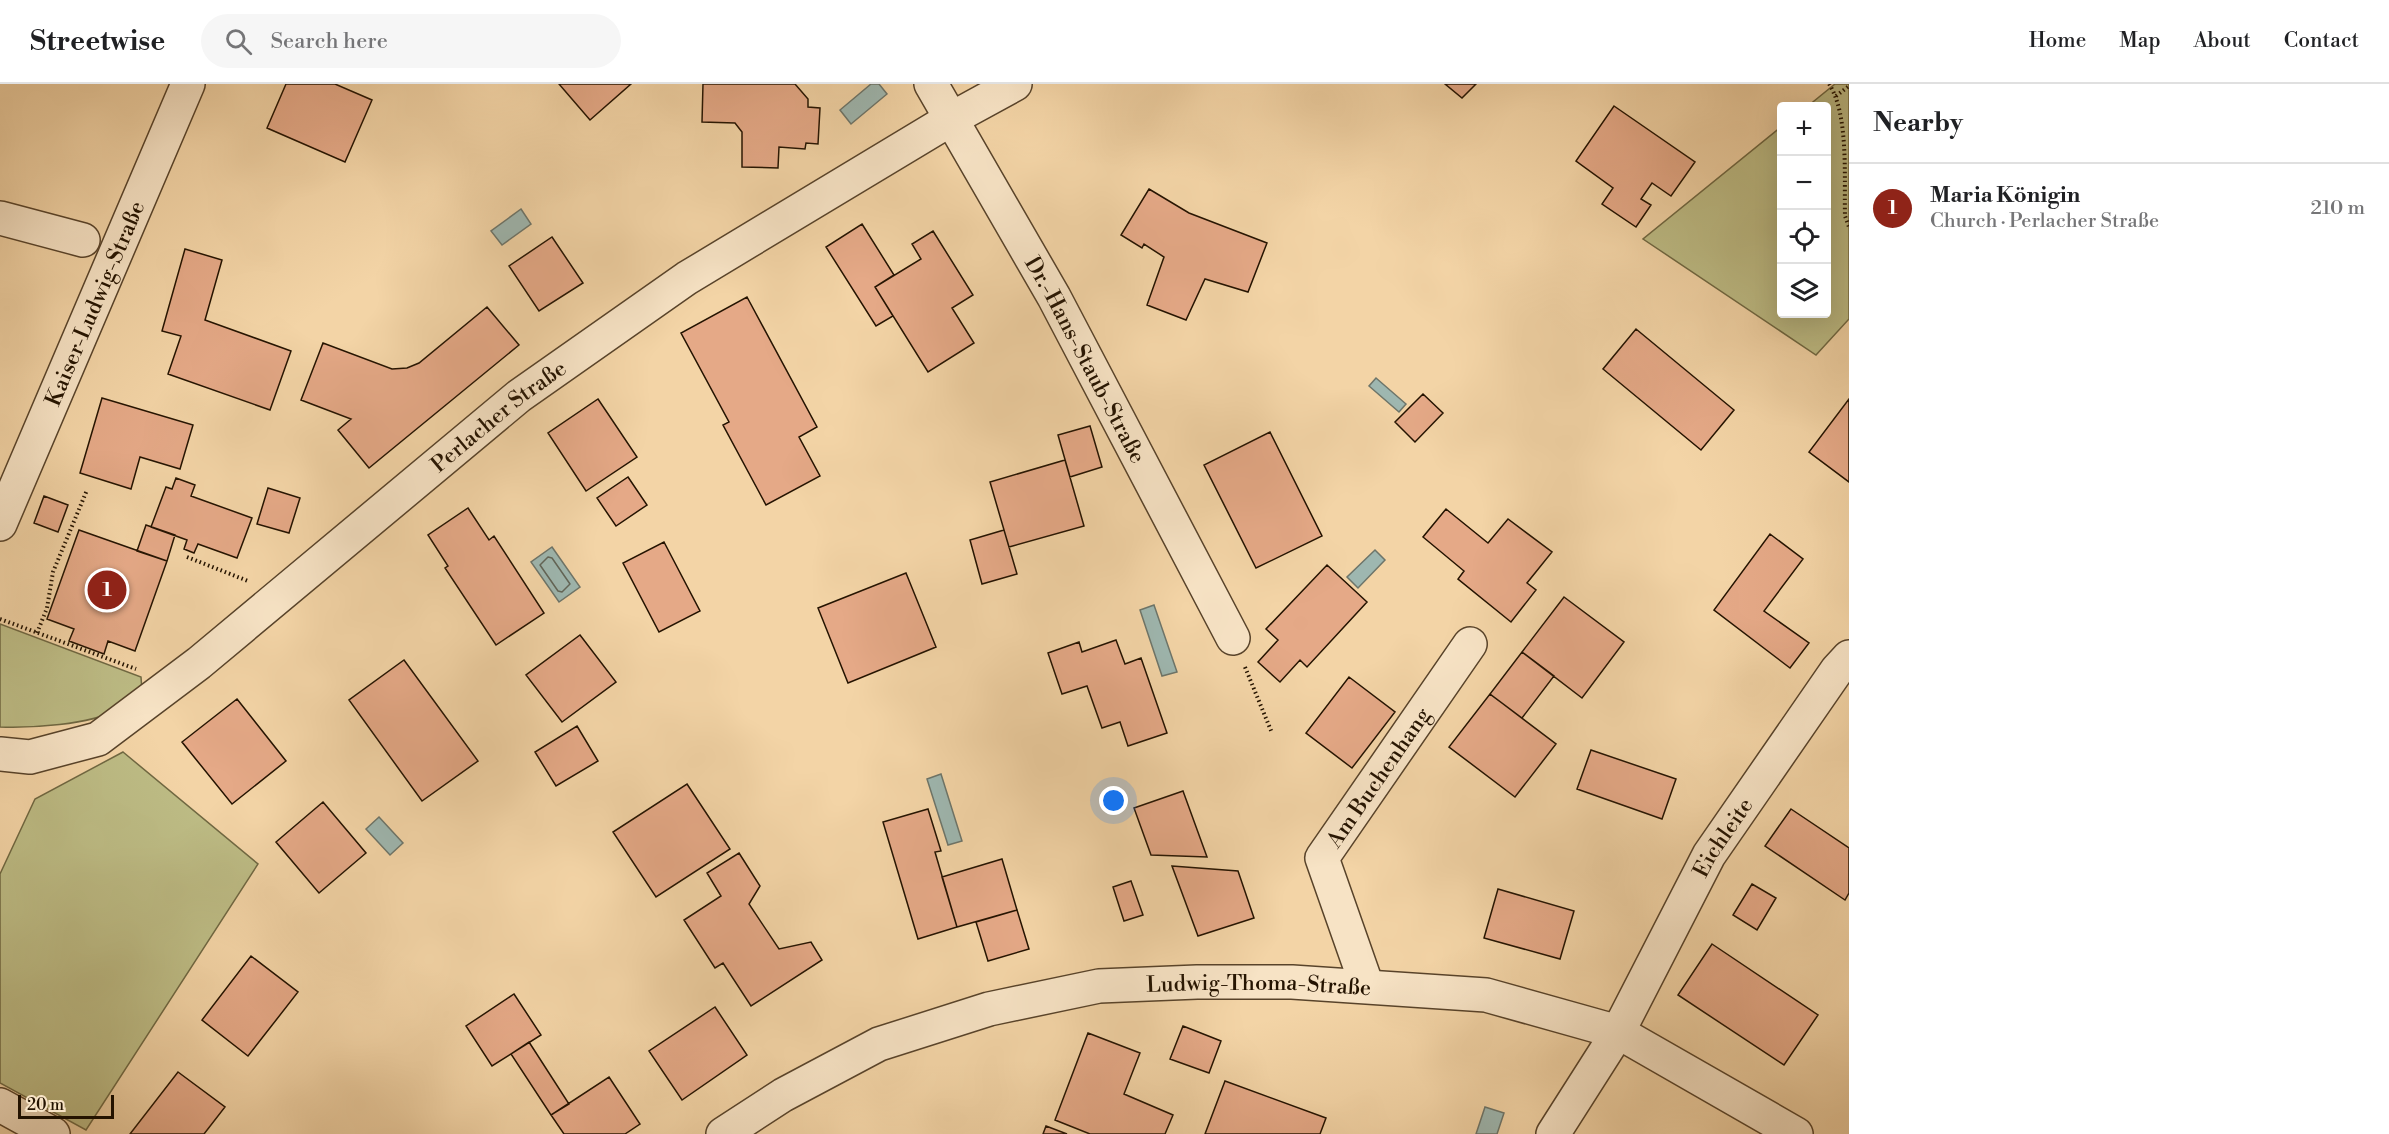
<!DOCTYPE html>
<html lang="en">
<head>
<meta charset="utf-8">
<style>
  :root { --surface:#fff; --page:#f6f6f6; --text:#202124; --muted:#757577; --line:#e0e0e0; --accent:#8f2418 }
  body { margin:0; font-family:"Libre Bodoni",serif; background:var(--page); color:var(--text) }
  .controls { position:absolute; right:18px; top:18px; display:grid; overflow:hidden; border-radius:6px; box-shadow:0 6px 24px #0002 }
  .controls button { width:54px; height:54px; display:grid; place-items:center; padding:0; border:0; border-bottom:2px solid var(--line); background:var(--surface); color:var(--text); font:30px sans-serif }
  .scale { position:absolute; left:18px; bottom:15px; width:96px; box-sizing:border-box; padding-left:6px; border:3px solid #241300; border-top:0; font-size:16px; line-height:21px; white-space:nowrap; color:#241300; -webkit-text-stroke:4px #f7e3c5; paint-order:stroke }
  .you { position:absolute; left:1114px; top:717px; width:21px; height:21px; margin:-15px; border:4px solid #fff; border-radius:50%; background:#1a73e8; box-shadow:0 0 0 9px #1a73e833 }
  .badge { display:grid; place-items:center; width:39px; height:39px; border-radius:50%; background:var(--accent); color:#fff; font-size:20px; font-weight:700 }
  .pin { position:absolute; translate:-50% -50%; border:3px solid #fff; box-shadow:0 2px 6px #0006 }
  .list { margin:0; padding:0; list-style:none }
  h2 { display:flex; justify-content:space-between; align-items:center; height:78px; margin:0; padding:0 24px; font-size:26px }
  h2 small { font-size:20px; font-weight:400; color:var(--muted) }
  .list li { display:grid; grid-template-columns:39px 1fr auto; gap:18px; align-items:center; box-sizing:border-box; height:90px; padding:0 24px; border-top:2px solid var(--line) }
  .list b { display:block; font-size:22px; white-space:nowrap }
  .list p { margin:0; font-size:20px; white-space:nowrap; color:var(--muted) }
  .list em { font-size:20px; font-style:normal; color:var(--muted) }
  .icon { flex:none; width:33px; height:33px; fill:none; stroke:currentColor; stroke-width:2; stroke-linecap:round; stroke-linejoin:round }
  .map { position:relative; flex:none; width:1849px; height:1050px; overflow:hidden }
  header { display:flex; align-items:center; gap:36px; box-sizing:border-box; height:84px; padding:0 30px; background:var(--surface); border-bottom:2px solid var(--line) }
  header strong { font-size:28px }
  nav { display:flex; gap:33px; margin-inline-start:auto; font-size:21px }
  .search { width:420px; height:54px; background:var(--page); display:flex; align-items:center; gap:15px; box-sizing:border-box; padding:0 21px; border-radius:33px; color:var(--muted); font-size:22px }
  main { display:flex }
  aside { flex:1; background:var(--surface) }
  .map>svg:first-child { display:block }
  .green { fill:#bdbc85; stroke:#706842; stroke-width:1.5 }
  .water { fill:#9eb7b0; stroke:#6d756a; stroke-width:1.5 }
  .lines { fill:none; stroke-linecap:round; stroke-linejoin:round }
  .shore { stroke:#616558; stroke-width:1.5 }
  .building { fill:#e5a987; stroke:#241300; stroke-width:1.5 }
  .minor-casing { stroke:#58432a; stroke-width:36 }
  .path { stroke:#241300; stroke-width:4; stroke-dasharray:1.5 3; stroke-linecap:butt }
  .minor { stroke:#f7e3c5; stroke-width:33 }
  .labels { text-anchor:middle; stroke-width:6; stroke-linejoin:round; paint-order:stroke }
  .street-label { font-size:22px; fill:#241300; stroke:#f7e3c5 }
</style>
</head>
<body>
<header>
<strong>Streetwise</strong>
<div class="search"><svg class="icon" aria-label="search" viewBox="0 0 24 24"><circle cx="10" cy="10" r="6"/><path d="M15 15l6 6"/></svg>Search here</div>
<nav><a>Home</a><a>Map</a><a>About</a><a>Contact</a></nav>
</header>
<main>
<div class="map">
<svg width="1849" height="1050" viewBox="0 0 1849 1050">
  <rect width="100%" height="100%" fill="#f3d4a6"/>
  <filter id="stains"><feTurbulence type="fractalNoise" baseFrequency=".00333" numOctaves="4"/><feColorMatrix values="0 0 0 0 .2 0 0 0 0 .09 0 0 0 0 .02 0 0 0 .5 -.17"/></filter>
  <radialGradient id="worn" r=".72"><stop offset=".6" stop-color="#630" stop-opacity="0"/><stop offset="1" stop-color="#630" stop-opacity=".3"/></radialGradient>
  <!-- green -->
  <path class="green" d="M 1835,0 L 1849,0 L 1849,235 L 1816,271 L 1643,155 L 1781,43 L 1782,230 L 1826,230 L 1826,22 L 1808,22 Z
    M 0,540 L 141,593 L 142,607 C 134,613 125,621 116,626 C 90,641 30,644 0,643 Z
    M 123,668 L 258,780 L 86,1046 L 0,999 L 0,790 L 35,715 Z"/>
  <!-- water -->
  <path class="water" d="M 871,0 L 879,0 L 887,10 L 851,40 L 840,26 Z
    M 521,125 L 531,140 L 502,161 L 491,147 Z
    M 1376,294 L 1406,320 L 1399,328 L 1369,302 Z
    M 552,463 L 580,503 L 559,518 L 531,478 Z
    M 1375,466 L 1385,476 L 1358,504 L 1347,493 Z
    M 1154,521 L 1177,588 L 1162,592 L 1140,526 Z
    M 941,690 L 962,757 L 948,761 L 927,695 Z
    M 379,733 L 403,759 L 390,771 L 366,745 Z
    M 1485,1023 L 1504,1029 L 1497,1050 L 1476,1050 Z"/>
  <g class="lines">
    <!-- shore -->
    <path class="shore" d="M 548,473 L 552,474 L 570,500 L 562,508 L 558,507 L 540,481 Z"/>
  </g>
  <!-- building -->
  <path class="building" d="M 286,0 L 335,0 L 372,16 L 345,78 L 267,44 Z
    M 559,0 L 631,0 L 590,36 Z
    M 703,0 L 795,0 L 808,15 L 808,23 L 820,24 L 818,60 L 806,59 L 805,65 L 779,63 L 778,84 L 742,83 L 742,48 L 735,39 L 702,38 Z
    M 1445,0 L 1476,0 L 1462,14 Z
    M 1614,22 L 1695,78 L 1671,112 L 1652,99 L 1641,115 L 1651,121 L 1636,143 L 1602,120 L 1613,104 L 1576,77 Z
    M 1149,105 L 1189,129 L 1267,159 L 1248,208 L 1205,195 L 1186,236 L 1147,221 L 1164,173 L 1144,160 L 1142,164 L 1121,151 Z
    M 862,140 L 894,191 L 875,203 L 893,232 L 876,242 L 826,163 Z
    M 933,147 L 973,211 L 952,224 L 974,259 L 928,288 L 875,203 L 921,175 L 912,160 Z
    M 552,153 L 583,199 L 539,227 L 509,182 Z
    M 185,165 L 222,176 L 205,236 L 291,267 L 270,326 L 168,290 L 181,252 L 162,247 Z
    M 747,213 L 817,343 L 799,353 L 820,392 L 766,421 L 723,341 L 729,338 L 681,249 Z
    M 487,223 L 519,261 L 369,384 L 338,346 L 351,335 L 301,316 L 323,259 L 392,285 L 407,284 L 419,279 Z
    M 1636,245 L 1734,326 L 1701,366 L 1603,285 Z
    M 1423,310 L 1443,329 L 1415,358 L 1395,338 Z
    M 102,314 L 193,341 L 180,385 L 140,373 L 131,405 L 80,389 Z
    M 598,315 L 637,373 L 586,407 L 548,349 Z
    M 1849,315 L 1849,398 L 1809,368 Z
    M 1090,342 L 1102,383 L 1070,393 L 1058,351 Z
    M 1270,348 L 1322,452 L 1256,484 L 1204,381 Z
    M 1065,376 L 1084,442 L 1009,463 L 990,398 Z
    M 628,393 L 647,421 L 616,442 L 597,414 Z
    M 176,394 L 195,401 L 191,412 L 252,434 L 237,474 L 198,460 L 194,469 L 184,465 L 187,456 L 151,443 L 166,403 L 172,405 Z
    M 268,404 L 300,414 L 289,449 L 257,440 Z
    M 44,412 L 68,421 L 58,448 L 34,439 Z
    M 468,424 L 489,456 L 494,452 L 544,529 L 496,561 L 445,484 L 448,482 L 428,451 Z
    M 1446,425 L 1488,459 L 1508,435 L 1552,468 L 1527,499 L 1536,506 L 1511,538 L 1458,495 L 1464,487 L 1423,453 Z
    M 146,441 L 175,451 L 167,477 L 137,467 Z
    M 79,446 L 167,477 L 135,567 L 108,557 L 104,570 L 69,557 L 74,545 L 47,535 Z
    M 1004,446 L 1017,490 L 982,500 L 970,456 Z
    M 1770,450 L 1803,475 L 1764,527 L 1809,559 L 1790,584 L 1714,526 Z
    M 664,458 L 700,527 L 659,548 L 623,479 Z
    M 1327,481 L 1367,518 L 1307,583 L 1300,576 L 1280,598 L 1258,578 L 1278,556 L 1266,545 Z
    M 906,489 L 936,563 L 848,599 L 818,524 Z
    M 1564,513 L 1624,558 L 1582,614 L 1522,568 Z
    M 580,551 L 616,598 L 562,638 L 526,591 Z
    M 1116,556 L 1125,580 L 1141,574 L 1167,649 L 1128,662 L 1120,638 L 1102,644 L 1087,602 L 1062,610 L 1048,569 L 1079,558 L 1082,568 Z
    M 1522,568 L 1554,592 L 1522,634 L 1490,610 Z
    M 404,576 L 478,677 L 422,717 L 349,616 Z
    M 1349,593 L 1395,628 L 1352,684 L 1306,649 Z
    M 1490,610 L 1556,660 L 1515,713 L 1449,663 Z
    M 237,615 L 286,677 L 232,720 L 182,658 Z
    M 577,642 L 598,677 L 556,702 L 535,668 Z
    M 1591,666 L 1676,695 L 1662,735 L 1577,705 Z
    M 687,700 L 730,765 L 656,813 L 613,748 Z
    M 1183,707 L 1207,773 L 1151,771 L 1134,724 Z
    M 323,718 L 366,769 L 319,809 L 276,758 Z
    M 928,725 L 941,767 L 935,768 L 957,843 L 918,855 L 883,738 Z
    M 1791,725 L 1849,764 L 1849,809 L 1845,816 L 1765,762 Z
    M 739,769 L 760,802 L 749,820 L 779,865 L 811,858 L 822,876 L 751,922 L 723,879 L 715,884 L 684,836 L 721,812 L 707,789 Z
    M 1002,775 L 1017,826 L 957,843 L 942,793 Z
    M 1172,782 L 1238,787 L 1254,834 L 1198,852 Z
    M 1131,797 L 1143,831 L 1124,837 L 1113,803 Z
    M 1752,800 L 1776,814 L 1757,846 L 1733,831 Z
    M 1498,805 L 1574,827 L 1560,875 L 1484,854 Z
    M 1017,826 L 1029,865 L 988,877 L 976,838 Z
    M 1712,860 L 1818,931 L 1784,981 L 1678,911 Z
    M 251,872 L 298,908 L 248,972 L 202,936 Z
    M 514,910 L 541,951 L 492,982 L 466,942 Z
    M 715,923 L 747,971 L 682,1016 L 649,967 Z
    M 1183,942 L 1221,957 L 1209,989 L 1170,975 Z
    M 1088,949 L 1140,969 L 1124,1010 L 1173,1031 L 1165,1050 L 1090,1050 L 1055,1036 Z
    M 529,958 L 569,1020 L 551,1031 L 511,970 Z
    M 178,988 L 225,1023 L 204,1050 L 130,1050 Z
    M 609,993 L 640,1040 L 625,1050 L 564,1050 L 551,1031 Z
    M 1225,997 L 1326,1034 L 1320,1050 L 1205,1050 Z
    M 1046,1042 L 1067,1050 L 1043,1050 Z"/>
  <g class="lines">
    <defs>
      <g id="minor">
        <path id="s1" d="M 931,0 L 1054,213 L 1233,554"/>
        <path d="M 0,134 L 83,156"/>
        <path id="s2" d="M 0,440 L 188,0"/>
        <path id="s3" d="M 0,670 L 30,673 L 98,655 L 199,579 L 519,312 L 687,194 L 951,35 L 1015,0"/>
        <path id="s4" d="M 1367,902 L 1322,774 L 1470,560"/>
        <path d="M 0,1021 L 53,1050"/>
        <path id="s5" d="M 723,1050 L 783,1011 L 879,960 L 989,925 L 1099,902 L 1197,898 L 1292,898 L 1486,911 L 1618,948 L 1796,1050"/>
        <path id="s6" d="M 1553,1050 L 1618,948 L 1709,771 L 1837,586 L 1849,573"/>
      </g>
    </defs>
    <!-- minor casing -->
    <use href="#minor" class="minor-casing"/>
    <!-- path -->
    <path class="path" d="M 1829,0 C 1849,30 1844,95 1845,132 L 1849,143
      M 1836,12 L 1849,2
      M 187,473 L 248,497
      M 0,535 L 136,585
      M 37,549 L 47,524 L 53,488 L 87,406
      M 1245,583 L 1272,649"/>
    <!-- minor -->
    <use href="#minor" class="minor"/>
  </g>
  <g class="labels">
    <!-- street labels -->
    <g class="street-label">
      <text dy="8" stroke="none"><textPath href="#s2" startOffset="240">Kaiser-Ludwig-Straße</textPath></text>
      <text dy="8" stroke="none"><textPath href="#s1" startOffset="316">Dr.-Hans-Staub-Straße</textPath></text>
      <text dy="8" stroke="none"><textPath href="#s3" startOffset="615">Perlacher Straße</textPath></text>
      <text dy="8" stroke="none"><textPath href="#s4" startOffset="234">Am Buchenhang</textPath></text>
      <text dy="8" stroke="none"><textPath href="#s6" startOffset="342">Eichleite</textPath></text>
      <text dy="8" stroke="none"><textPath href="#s5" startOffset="568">Ludwig-Thoma-Straße</textPath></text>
    </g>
  </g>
  <rect width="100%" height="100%" filter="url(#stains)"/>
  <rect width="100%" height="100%" fill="url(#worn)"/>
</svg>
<div class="controls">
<button>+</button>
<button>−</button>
<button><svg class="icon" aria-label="locate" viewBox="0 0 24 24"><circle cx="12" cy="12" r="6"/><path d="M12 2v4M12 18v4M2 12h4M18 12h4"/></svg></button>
<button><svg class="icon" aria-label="layers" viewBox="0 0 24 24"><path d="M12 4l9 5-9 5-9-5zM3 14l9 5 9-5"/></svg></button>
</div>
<div class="scale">20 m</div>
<div class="you"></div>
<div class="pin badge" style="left:107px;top:506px">1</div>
</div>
<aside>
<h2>Nearby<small></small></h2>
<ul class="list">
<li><span class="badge">1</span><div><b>Maria Königin</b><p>Church · Perlacher Straße</p></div><em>210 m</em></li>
</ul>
</aside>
</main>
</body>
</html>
